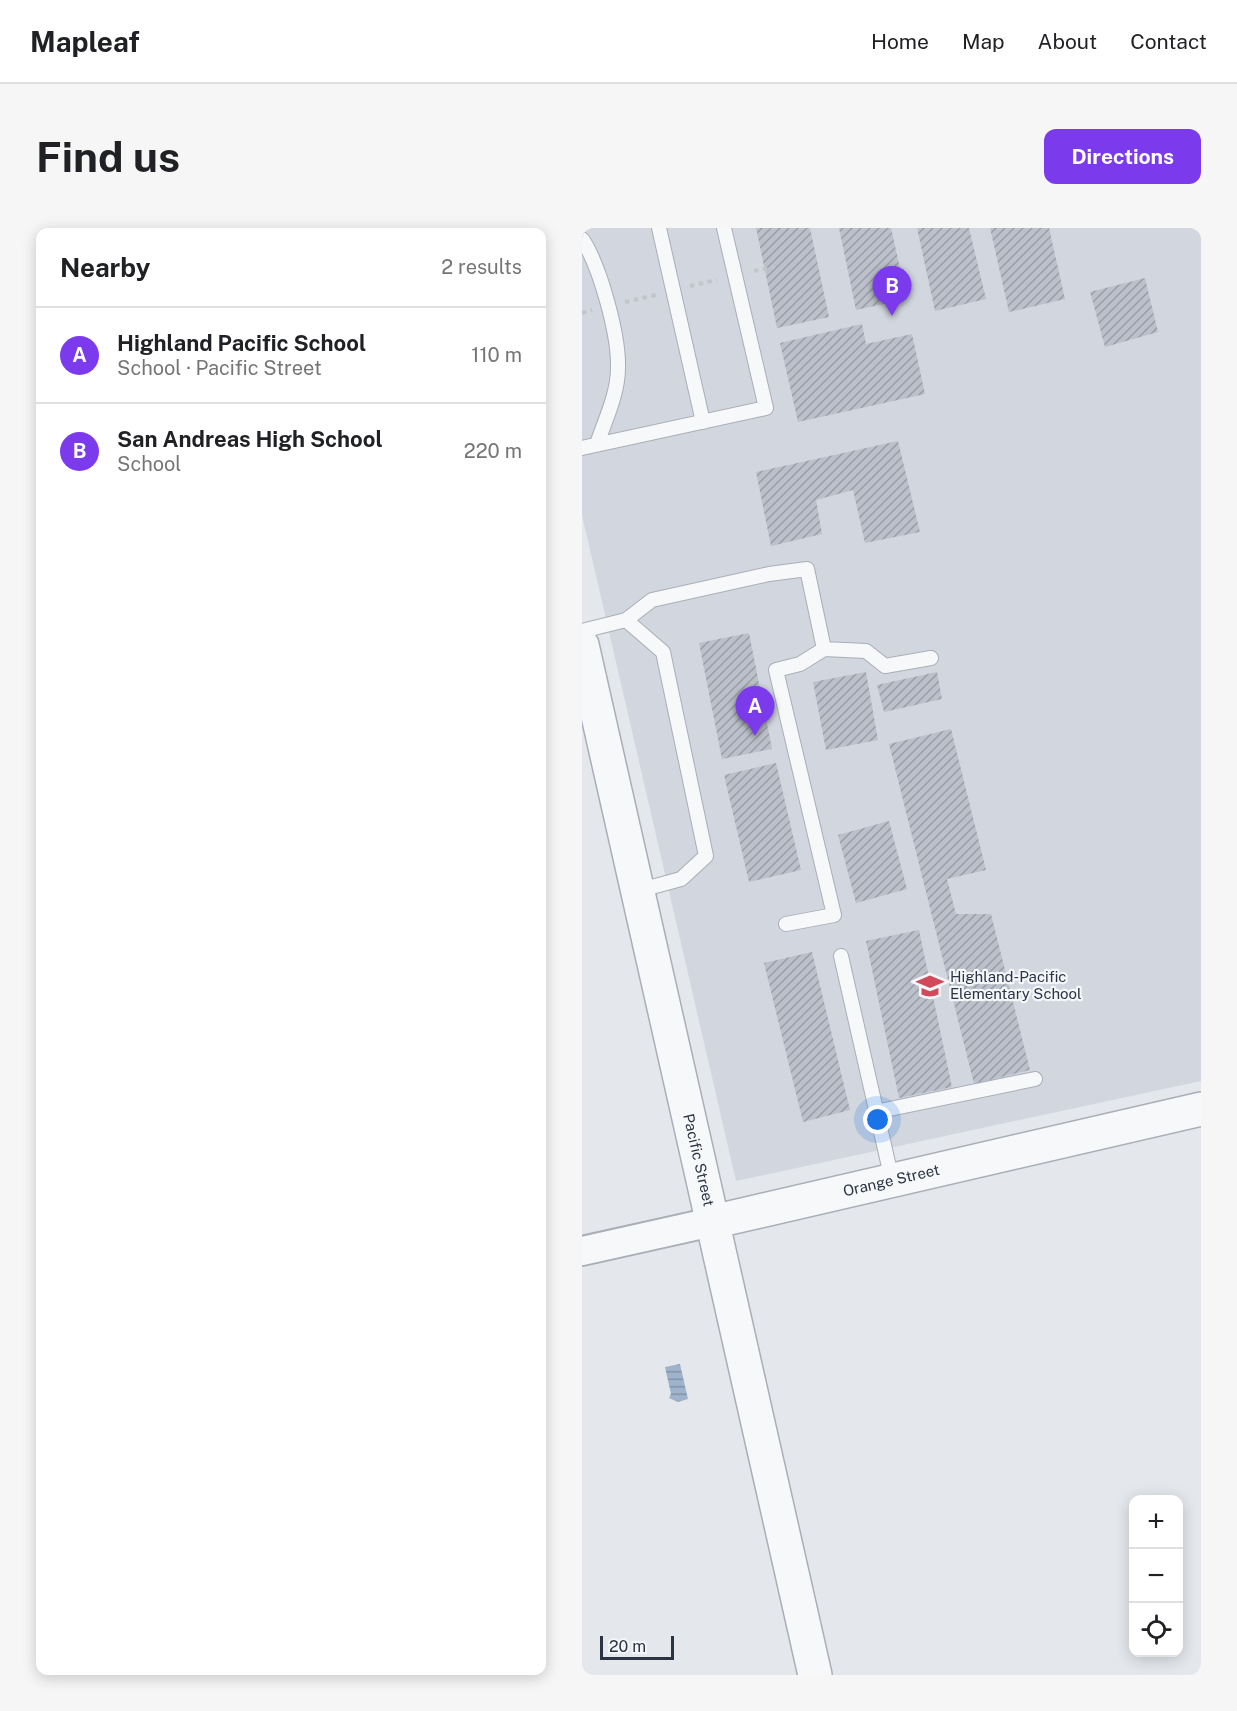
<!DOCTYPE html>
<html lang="en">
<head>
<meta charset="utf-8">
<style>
  :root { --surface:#fff; --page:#f6f6f6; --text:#202124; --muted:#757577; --line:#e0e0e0; --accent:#7c3aed }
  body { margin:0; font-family:"Public Sans",sans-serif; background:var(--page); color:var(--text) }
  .controls { position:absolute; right:18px; bottom:18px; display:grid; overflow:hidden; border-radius:12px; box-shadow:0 3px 15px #0003 }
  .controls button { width:54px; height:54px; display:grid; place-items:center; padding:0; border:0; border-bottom:2px solid var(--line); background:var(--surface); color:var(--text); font:30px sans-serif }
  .scale { position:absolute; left:18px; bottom:15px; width:74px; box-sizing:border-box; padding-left:6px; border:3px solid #2b3445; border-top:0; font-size:16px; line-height:21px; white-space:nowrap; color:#2b3445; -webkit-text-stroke:4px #f4f6f9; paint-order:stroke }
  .you { position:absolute; left:296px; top:892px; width:21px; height:21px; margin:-15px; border:4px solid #fff; border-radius:50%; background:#1a73e8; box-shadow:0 0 0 9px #1a73e833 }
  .badge { display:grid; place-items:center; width:39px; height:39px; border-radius:50%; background:var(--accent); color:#fff; font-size:20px; font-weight:700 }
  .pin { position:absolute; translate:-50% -50px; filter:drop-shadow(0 2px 3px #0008) }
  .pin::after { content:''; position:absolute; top:32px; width:21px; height:18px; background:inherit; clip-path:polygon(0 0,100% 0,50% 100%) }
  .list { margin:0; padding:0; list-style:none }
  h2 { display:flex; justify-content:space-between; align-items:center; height:78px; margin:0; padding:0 24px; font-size:26px }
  h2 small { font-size:20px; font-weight:400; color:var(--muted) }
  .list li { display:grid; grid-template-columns:39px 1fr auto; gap:18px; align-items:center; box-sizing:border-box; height:96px; padding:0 24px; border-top:2px solid var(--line) }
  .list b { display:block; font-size:22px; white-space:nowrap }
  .list p { margin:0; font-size:20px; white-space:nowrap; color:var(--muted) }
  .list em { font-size:20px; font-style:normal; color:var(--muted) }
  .icon { flex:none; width:33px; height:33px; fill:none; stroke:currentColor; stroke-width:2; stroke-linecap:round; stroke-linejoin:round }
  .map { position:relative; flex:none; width:619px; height:1447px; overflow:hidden; border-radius:12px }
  header { display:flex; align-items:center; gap:36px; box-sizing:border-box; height:84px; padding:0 30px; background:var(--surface); border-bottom:2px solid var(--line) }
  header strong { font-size:28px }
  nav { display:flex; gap:33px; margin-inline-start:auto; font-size:21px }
  .intro { display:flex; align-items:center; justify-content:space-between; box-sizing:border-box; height:144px; padding:0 36px }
  h1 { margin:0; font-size:42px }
  .button { padding:15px 27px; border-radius:12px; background:var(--accent); color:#fff; font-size:21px; font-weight:700 }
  main { display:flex; gap:36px; padding:0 36px }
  aside { flex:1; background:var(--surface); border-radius:12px; box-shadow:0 3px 15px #0003 }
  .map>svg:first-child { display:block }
  .built { fill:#d2d6de }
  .water { fill:url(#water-rules) }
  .building { fill:url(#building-hatch) }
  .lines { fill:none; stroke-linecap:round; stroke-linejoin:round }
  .service-casing { stroke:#a9aeb7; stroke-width:16 }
  .minor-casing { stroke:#a9aeb7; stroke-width:32 }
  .tertiary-casing { stroke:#a9aeb7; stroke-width:36 }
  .path { stroke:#c2c5cb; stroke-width:4; stroke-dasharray:4.5 4.5; stroke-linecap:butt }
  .service { stroke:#f7f8fa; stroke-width:14 }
  .minor { stroke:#f7f8fa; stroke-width:28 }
  .tertiary { stroke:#f7f8fa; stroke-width:33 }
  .labels { text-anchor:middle; stroke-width:4.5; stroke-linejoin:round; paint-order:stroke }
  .poi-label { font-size:15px; fill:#2b3445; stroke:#f4f6f9; text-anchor:start }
  .street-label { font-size:15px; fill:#2b3445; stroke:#f4f6f9 }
</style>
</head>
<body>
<header>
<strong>Mapleaf</strong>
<nav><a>Home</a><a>Map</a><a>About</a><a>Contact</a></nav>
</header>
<div class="intro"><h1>Find us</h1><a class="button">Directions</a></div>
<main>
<aside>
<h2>Nearby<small>2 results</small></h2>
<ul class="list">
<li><span class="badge">A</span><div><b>Highland Pacific School</b><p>School · Pacific Street</p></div><em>110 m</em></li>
<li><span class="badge">B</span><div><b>San Andreas High School</b><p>School</p></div><em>220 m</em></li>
</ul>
</aside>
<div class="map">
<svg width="619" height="1447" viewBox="0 0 619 1447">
  <defs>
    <pattern id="water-rules" width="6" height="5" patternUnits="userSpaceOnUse" patternTransform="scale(1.5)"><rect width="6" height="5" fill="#9fb4cc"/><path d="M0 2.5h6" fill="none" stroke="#8293a7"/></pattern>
    <pattern id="building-hatch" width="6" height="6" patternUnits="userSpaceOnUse" patternTransform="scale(1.5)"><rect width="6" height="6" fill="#bbc0ca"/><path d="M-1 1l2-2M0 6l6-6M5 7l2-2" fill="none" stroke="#989da6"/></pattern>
  </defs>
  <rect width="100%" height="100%" fill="#e4e7ec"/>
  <!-- built -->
  <path class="built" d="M 0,0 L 619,0 L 619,853 L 154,953 L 0,287 Z"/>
  <!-- water -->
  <path class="water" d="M 98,1136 L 106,1171 L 96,1174 L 87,1170 L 89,1166 L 83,1139 Z"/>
  <!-- building -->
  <path class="building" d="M 174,0 L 228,0 L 247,89 L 195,100 Z
    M 257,0 L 309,0 L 325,71 L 274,82 Z
    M 335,0 L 387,0 L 404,71 L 353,83 Z
    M 408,0 L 467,0 L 483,71 L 427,84 Z
    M 563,50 L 576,104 L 523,119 L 508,64 Z
    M 280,96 L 284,116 L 330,106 L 343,166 L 216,194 L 198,115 Z
    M 316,213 L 338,304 L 283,315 L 271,262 L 234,272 L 240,306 L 189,318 L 174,244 Z
    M 167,405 L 190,521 L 140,531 L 117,415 Z
    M 284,444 L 296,512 L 244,522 L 231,454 Z
    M 355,444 L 360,471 L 302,484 L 295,457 Z
    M 369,501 L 404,642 L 365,651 L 374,686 L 409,686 L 448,842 L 392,856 L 307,516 Z
    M 194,535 L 219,642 L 167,654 L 142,547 Z
    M 307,593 L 325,661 L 274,675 L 256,607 Z
    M 337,702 L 370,859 L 317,870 L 284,713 Z
    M 230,724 L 268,882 L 221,894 L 182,735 Z"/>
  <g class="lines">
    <defs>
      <path id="service" d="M 77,0 L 121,194
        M 0,11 C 18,38 37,107 36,140 C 36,166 23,192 15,216
        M 0,220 L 184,180 L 142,0
        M 44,392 L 81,424 L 124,628 L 99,651 L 55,663
        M 0,403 L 44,392 L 70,372 L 187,346 L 225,341 L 242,421 L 218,436 L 194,442 L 252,687 L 204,696
        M 242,421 L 284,423 L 303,438 L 349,430
        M 259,728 L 310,952
        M 293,884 L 453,851"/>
      <path id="minor" d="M 0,1023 L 130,994"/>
      <g id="tertiary">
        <path id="s1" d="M 0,417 C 77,761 156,1103 233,1447"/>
        <path id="s2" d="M 130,994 L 619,881"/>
      </g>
    </defs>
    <!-- service casing -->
    <use href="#service" class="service-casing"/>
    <!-- minor casing -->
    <use href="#minor" class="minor-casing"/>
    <!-- tertiary casing -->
    <use href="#tertiary" class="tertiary-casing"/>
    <!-- path -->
    <path class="path" d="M 172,43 L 192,39
      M 108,58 L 135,52
      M 43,74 L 74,67
      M 0,85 L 10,82"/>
    <!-- service -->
    <use href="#service" class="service"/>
    <!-- minor -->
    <use href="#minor" class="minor"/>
    <!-- tertiary -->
    <use href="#tertiary" class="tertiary"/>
  </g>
  <!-- icons -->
  <defs>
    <symbol id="school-bare" viewBox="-9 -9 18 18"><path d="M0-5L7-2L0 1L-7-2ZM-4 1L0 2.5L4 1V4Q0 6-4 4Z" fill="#d1495b" stroke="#f4f6f9" stroke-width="2.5" paint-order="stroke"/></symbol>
  </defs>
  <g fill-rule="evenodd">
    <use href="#school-bare" x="329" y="739" width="38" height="38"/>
  </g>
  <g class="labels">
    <!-- poi labels -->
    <g class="poi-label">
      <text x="368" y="754">Highland-Pacific<tspan x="368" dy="17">Elementary School</tspan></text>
    </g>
    <!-- street labels -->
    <g class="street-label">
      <text dy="5" stroke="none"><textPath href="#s1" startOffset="528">Pacific Street</textPath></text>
      <text dy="5" stroke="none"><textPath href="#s2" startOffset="184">Orange Street</textPath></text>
    </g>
  </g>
</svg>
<div class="controls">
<button>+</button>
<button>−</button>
<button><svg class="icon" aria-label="locate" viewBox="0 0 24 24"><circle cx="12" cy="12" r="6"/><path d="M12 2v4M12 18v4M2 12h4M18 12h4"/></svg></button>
</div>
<div class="scale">20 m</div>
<div class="you"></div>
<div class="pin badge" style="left:173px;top:508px">A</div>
<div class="pin badge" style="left:310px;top:88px">B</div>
</div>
</main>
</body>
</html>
